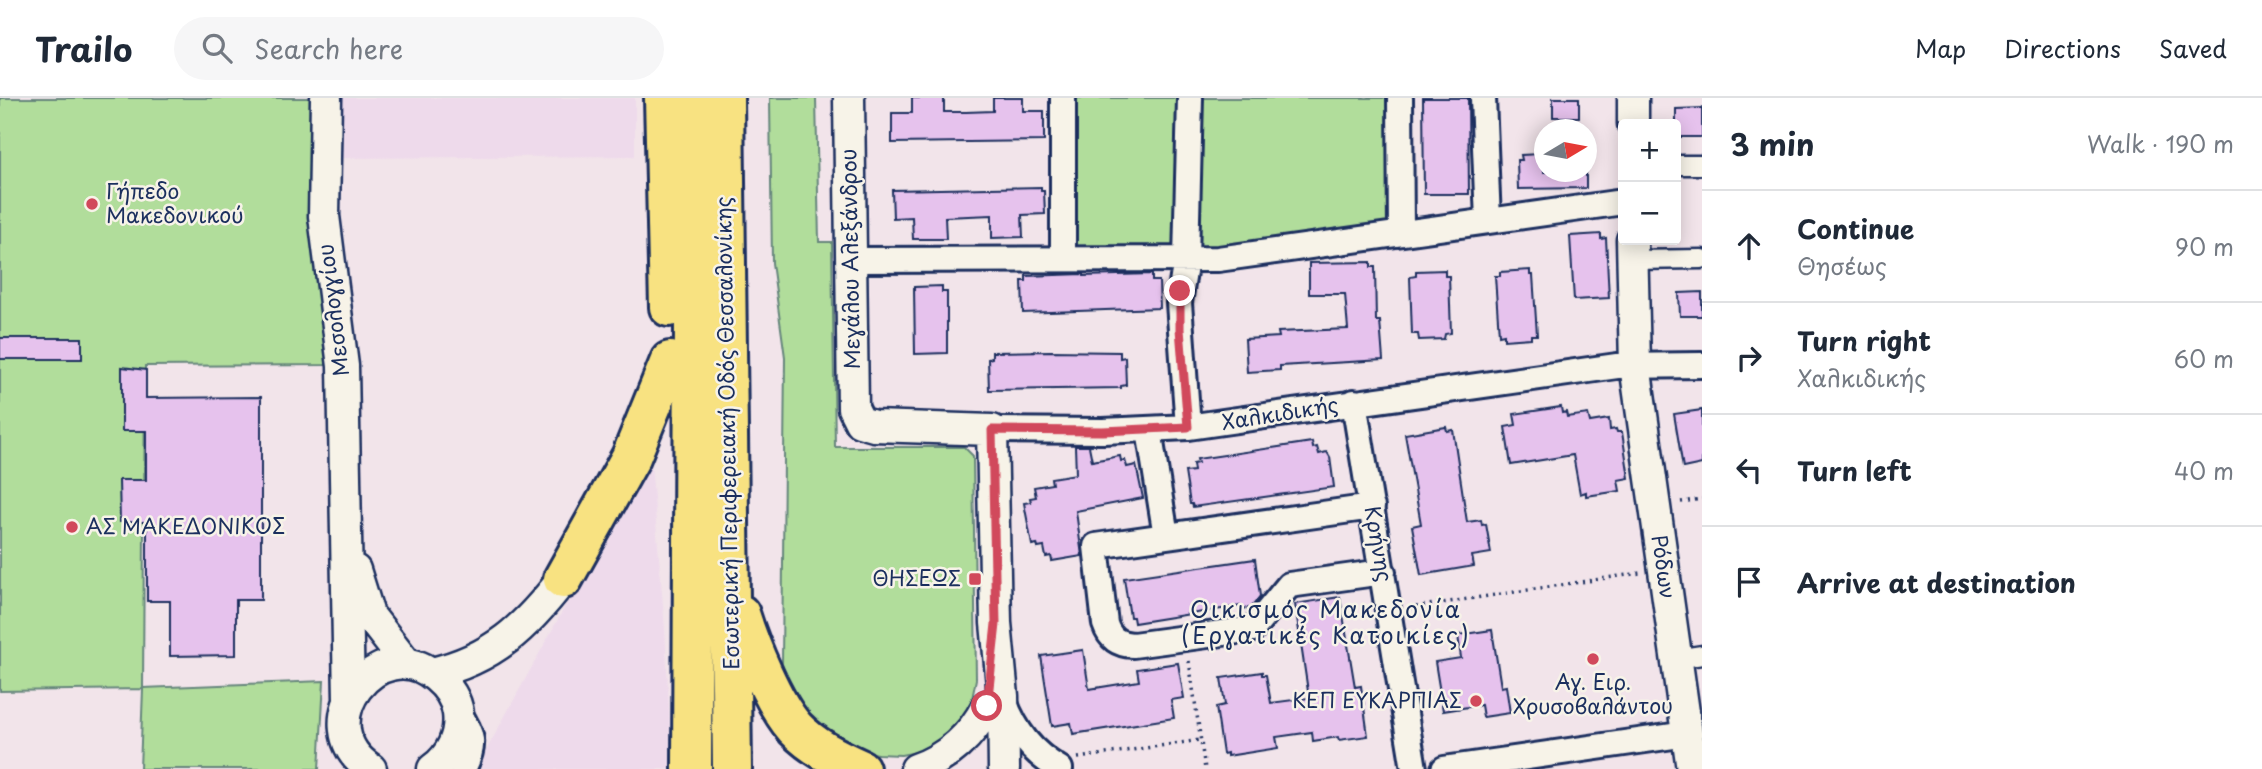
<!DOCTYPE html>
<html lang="en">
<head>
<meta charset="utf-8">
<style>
  :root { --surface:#fff; --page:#f6f6f7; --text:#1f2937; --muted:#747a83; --line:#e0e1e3 }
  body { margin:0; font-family:"Playpen Sans",sans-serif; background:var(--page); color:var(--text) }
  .controls { position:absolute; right:21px; top:21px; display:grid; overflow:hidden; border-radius:7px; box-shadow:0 4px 18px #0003 }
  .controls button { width:63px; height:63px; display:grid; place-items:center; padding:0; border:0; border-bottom:2px solid var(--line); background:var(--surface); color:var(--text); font:35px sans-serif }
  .compass { position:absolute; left:1534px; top:21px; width:63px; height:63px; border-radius:50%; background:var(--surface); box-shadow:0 4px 18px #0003; rotate:80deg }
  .stop { position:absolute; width:21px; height:21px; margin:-16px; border:5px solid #d1495b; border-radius:50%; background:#fff }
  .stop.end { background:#d1495b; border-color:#fff; box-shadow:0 2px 7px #0008 }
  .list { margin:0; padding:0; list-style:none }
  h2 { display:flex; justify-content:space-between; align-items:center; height:91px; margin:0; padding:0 28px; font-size:30px }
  h2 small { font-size:23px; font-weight:400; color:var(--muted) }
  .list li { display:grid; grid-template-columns:46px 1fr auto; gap:21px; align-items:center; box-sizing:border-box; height:112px; padding:0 28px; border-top:2px solid var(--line) }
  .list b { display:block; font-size:26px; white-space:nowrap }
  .list p { margin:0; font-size:23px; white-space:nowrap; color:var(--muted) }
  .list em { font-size:23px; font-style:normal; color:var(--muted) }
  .icon { flex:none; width:38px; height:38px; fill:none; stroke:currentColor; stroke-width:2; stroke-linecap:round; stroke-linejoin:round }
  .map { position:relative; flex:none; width:1702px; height:671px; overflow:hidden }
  header { display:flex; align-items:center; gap:42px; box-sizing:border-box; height:98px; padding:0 35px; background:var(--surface); border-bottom:2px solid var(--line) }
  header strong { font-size:33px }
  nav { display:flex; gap:38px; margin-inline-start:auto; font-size:24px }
  .search { width:490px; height:63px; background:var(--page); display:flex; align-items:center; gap:18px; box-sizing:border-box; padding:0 24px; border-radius:38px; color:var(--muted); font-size:26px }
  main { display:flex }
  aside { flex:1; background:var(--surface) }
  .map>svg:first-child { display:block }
  .built { fill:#eedaeb }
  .green { fill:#b1dd9b; stroke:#66867c; stroke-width:2 }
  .building { fill:#e6c2ed; stroke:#1b2f5e; stroke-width:2 }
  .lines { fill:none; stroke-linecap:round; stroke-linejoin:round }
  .pedestrian-casing { stroke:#1b2f5e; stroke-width:23 }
  .minor-casing { stroke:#1b2f5e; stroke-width:30 }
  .tertiary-casing { stroke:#1b2f5e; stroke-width:35 }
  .trunk-casing { stroke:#1b2f5e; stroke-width:44 }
  .path { stroke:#1b2f5e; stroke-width:3.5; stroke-dasharray:2 5; stroke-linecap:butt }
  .pedestrian { stroke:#f7f3e8; stroke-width:18 }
  .minor { stroke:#f7f3e8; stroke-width:24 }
  .tertiary { stroke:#f7f3e8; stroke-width:30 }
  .trunk { stroke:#f8e281; stroke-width:38 }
  .route { stroke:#d1495b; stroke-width:9 }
  .poi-dot { fill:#d1495b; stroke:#f7f3e8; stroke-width:2.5 }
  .labels { text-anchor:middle; stroke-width:5; stroke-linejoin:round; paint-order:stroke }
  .poi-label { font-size:21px; fill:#1b2f5e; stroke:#f7f3e8; text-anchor:start }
  .street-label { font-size:21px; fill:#1b2f5e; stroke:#f7f3e8 }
  .neighbourhood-label { font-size:23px; letter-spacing:2px; fill:#1b2f5e; stroke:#f7f3e8 }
</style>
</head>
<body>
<header>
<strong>Trailo</strong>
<div class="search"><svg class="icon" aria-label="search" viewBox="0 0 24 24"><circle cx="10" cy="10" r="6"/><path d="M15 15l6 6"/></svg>Search here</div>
<nav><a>Map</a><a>Directions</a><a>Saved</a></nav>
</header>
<main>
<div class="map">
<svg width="1702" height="671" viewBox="0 0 1702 671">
  <rect width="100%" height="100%" fill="#f2e4ea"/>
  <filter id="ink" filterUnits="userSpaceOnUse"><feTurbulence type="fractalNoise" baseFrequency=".0143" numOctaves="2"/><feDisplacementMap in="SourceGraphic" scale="14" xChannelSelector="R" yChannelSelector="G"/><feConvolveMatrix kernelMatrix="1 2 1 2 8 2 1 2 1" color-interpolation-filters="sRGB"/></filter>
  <g filter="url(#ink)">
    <!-- built -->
    <path class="built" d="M 341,0 L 635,0 L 635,58 L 341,60 Z
      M 650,353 L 665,531 L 672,671 L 476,671 Z"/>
    <!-- green -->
    <path class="green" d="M 0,0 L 318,0 L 330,267 L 145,268 L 143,590 L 324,583 L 319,671 L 140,671 L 143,591 L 0,593 Z
      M 770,0 L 816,0 L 819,144 L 832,144 L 835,349 L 964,349 L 973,358 L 976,581 L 970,611 L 935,648 L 922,653 L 901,657 L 878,656 L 868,654 L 811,625 L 789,594 L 782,566 L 785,259 L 772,165 Z
      M 1070,0 L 1182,0 L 1183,152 L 1070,153 Z
      M 1190,0 L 1400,0 L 1401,135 L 1186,161 Z"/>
    <!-- building -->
    <path class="building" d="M 912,0 L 944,0 L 944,14 L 966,14 L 993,13 L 993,0 L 1023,0 L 1023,13 L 1044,13 L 1044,43 L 892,45 L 892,15 L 912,15 Z
      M 1423,0 L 1468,0 L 1469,96 L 1424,96 Z
      M 1553,0 L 1579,0 L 1579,19 L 1553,19 Z
      M 1702,10 L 1702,39 L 1676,39 L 1676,11 Z
      M 1540,56 L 1540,60 L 1544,60 L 1544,74 L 1586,74 L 1586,90 L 1518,91 L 1517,62 L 1522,62 L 1521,57 Z
      M 1041,89 L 1041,93 L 1044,93 L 1045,116 L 1022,117 L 1023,139 L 992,140 L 992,117 L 945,119 L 946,141 L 913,141 L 912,119 L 893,120 L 892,92 Z
      M 1601,136 L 1601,141 L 1606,140 L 1609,200 L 1574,202 L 1570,138 Z
      M 1371,164 L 1371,169 L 1375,169 L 1376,223 L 1380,223 L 1383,262 L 1280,268 L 1280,272 L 1247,274 L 1245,241 L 1279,239 L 1278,234 L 1348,231 L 1345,196 L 1309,196 L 1309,165 Z
      M 1445,172 L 1445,178 L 1449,178 L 1451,235 L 1445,236 L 1444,241 L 1419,242 L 1418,236 L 1412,236 L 1410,179 L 1416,178 L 1416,173 Z
      M 1530,172 L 1530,177 L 1533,177 L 1537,237 L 1531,237 L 1531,240 L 1504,242 L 1504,236 L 1499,237 L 1495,178 L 1500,178 L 1500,174 Z
      M 1084,176 L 1084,178 L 1152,176 L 1152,183 L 1159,183 L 1160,210 L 1023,215 L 1022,183 L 1026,183 L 1026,178 Z
      M 942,188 L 942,194 L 947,194 L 947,255 L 915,256 L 914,189 Z
      M 1702,194 L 1702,218 L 1680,218 L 1679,195 Z
      M 0,240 L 82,240 L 82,261 L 0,261 Z
      M 1050,253 L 1120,254 L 1120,260 L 1125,259 L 1126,287 L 1121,288 L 1121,290 L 989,292 L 988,261 L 992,260 L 992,254 Z
      M 122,269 L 146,272 L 146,300 L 261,299 L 261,502 L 236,502 L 236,557 L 170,558 L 170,503 L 147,503 L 147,424 L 120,424 L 119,382 L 146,382 L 146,333 L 122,333 Z
      M 1561,309 L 1562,315 L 1566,314 L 1567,319 L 1588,316 L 1590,324 L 1609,321 L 1610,332 L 1616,331 L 1617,334 L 1622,334 L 1629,380 L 1618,382 L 1620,393 L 1586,398 L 1586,394 L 1580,396 L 1573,357 L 1511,367 L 1505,329 L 1516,327 L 1514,316 Z
      M 1702,312 L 1702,366 L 1683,370 L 1674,316 Z
      M 1446,329 L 1447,333 L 1453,332 L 1467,424 L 1481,422 L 1482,427 L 1486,426 L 1491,455 L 1472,458 L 1474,468 L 1421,477 L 1412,428 L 1421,426 L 1405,336 Z
      M 1312,344 L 1313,350 L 1317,349 L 1319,356 L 1327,354 L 1330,359 L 1334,389 L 1193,409 L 1192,406 L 1190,406 L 1185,374 L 1194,373 L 1193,366 L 1198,365 L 1197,361 Z
      M 1075,348 L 1089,348 L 1092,363 L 1120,358 L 1121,363 L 1125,362 L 1127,369 L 1136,367 L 1143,400 L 1076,413 L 1082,458 L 1052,463 L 1051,458 L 1046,459 L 1044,449 L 1038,450 L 1037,446 L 1032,447 L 1024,405 L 1031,404 L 1030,400 L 1036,399 L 1034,389 L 1052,386 L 1051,380 L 1076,376 Z
      M 1255,461 L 1260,498 L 1251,510 L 1241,511 L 1240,508 L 1134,525 L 1133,519 L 1130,519 L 1124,480 Z
      M 1340,499 L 1355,589 L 1361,588 L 1368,638 L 1339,642 L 1338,639 L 1313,643 L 1312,634 L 1276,639 L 1278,650 L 1227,658 L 1227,655 L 1223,656 L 1216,609 L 1225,607 L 1221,580 L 1262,574 L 1262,577 L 1266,577 L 1271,605 L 1309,600 L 1295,506 Z
      M 1492,532 L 1501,589 L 1506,588 L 1510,615 L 1483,619 L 1481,607 L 1443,613 L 1435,564 L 1461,560 L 1458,537 Z
      M 1083,552 L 1089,591 L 1139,583 L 1137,571 L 1178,565 L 1184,600 L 1171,602 L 1174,620 L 1073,636 L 1071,625 L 1052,628 L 1041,558 Z"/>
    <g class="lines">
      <defs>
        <path id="pedestrian" d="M 1676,67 L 1702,67
          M 1632,162 L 1702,161
          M 1676,561 L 1702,557"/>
        <path id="minor" d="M 1400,0 L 1401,135
          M 1483,0 L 1488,123
          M 1063,161 L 1063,0
          M 851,162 L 1218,161 L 1623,104
          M 1354,304 L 1414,671
          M 1188,329 L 1179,205 L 1186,161 L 1190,0
          M 992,332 L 1103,333 L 1188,329 L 1617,268 L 1702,267
          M 1149,332 L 1166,438
          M 1372,409 L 1096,448 L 1105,526 C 1110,541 1118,546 1133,547 L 1253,531 L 1289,487 L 1383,474
          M 1004,603 C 1015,633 1032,655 1060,671
          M 458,614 C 473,636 476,647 463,671
          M 1444,671 L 1687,636"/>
        <path id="tertiary" d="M 326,0 L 324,118 L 343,268 L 349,602
          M 849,0 L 853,310 L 860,324 L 874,328 L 992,332 L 996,525 L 1003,598 L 1004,671
          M 1633,26 L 1633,0
          M 1632,142 L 1635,267 L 1692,671
          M 355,472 L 369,517 L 407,566
          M 432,575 C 493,561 526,529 563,481
          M 371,671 C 304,627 379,530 436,579 C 447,588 456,600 458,615 C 461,637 451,658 433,671
          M 916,671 C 947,660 972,638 987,608"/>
        <path id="trunk" d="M 664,0 L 669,209
          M 724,0 L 732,671
          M 563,481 L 631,359 L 670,263
          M 740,516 C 750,548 773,605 795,630 C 813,649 836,660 860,671
          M 692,671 L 695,0"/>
      </defs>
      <!-- pedestrian casing -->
      <use href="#pedestrian" class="pedestrian-casing"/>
      <!-- minor casing -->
      <use href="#minor" class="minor-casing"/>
      <!-- tertiary casing -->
      <use href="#tertiary" class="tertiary-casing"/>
      <!-- trunk casing -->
      <use href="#trunk" class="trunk-casing"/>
      <!-- path -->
      <path class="path" d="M 1681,404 L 1702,401
        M 1409,510 L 1640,475
        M 1189,563 L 1205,671
        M 1078,660 L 1200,642"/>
      <!-- pedestrian -->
      <use href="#pedestrian" class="pedestrian"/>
      <!-- minor -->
      <use href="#minor" class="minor"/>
      <!-- tertiary -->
      <use href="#tertiary" class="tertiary"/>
      <!-- trunk -->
      <use href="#trunk" class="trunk"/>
    </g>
  </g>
  <g class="lines" filter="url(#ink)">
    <!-- route -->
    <path class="route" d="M 987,608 L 996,526 L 992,332 L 1103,333 L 1188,329 L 1180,231 L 1180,193"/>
  </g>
  <!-- markers -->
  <g class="poi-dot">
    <circle cx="92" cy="106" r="7"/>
    <circle cx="72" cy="429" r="7"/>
    <rect x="968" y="474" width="14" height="14" rx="3.5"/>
    <circle cx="1593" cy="561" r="7"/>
    <circle cx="1476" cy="603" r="7"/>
  </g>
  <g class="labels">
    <!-- poi labels -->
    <g class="poi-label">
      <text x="106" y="101">Γήπεδο<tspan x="106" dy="24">Μακεδονικού</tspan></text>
      <text x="86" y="436">ΑΣ ΜΑΚΕΔΟΝΙΚΟΣ</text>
      <text x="961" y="488" text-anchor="end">ΘΗΣΕΩΣ</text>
      <text x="1593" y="592" text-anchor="middle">Αγ. Ειρ.<tspan x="1593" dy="24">Χρυσοβαλάντου</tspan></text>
      <text x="1462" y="610" text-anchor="end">ΚΕΠ ΕΥΚΑΡΠΙΑΣ</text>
    </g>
    <!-- street labels -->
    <g class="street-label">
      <text transform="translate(851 161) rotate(-91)" y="7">Μεγάλου Αλεξάνδρου</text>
      <text transform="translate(334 212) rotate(-97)" y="7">Μεσολογγίου</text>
      <text transform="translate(1280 316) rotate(-9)" y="7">Χαλκιδικής</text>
      <text transform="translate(728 335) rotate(-91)" y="7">Εσωτερική Περιφερειακή Οδός Θεσσαλονίκης</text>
      <text transform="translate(1378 446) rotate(80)" y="7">Κρήνης</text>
      <text transform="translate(1663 469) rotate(82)" y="7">Ρόδων</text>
    </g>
    <!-- neighbourhood labels -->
    <g class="neighbourhood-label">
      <text x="1326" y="520">Οικισμός Μακεδονία<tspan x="1326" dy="26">(Εργατικές Κατοικίες)</tspan></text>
    </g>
  </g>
</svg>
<div class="controls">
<button>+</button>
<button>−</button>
</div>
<svg class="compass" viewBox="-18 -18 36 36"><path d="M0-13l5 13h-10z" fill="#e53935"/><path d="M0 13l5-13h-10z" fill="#747a83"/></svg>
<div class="stop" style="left:987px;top:608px"></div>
<div class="stop end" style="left:1180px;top:193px"></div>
</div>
<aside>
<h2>3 min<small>Walk · 190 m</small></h2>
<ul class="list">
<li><svg class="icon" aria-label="ahead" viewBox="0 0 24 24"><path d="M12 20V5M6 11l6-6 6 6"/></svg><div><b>Continue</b><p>Θησέως</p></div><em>90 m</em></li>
<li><svg class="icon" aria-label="right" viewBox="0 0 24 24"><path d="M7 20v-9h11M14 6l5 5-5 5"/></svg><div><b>Turn right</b><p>Χαλκιδικής</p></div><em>60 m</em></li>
<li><svg class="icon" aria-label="left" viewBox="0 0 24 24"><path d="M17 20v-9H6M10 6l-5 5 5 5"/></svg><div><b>Turn left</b></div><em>40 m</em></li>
<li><svg class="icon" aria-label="arrive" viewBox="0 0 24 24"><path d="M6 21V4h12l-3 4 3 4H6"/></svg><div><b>Arrive at destination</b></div></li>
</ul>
</aside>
</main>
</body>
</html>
